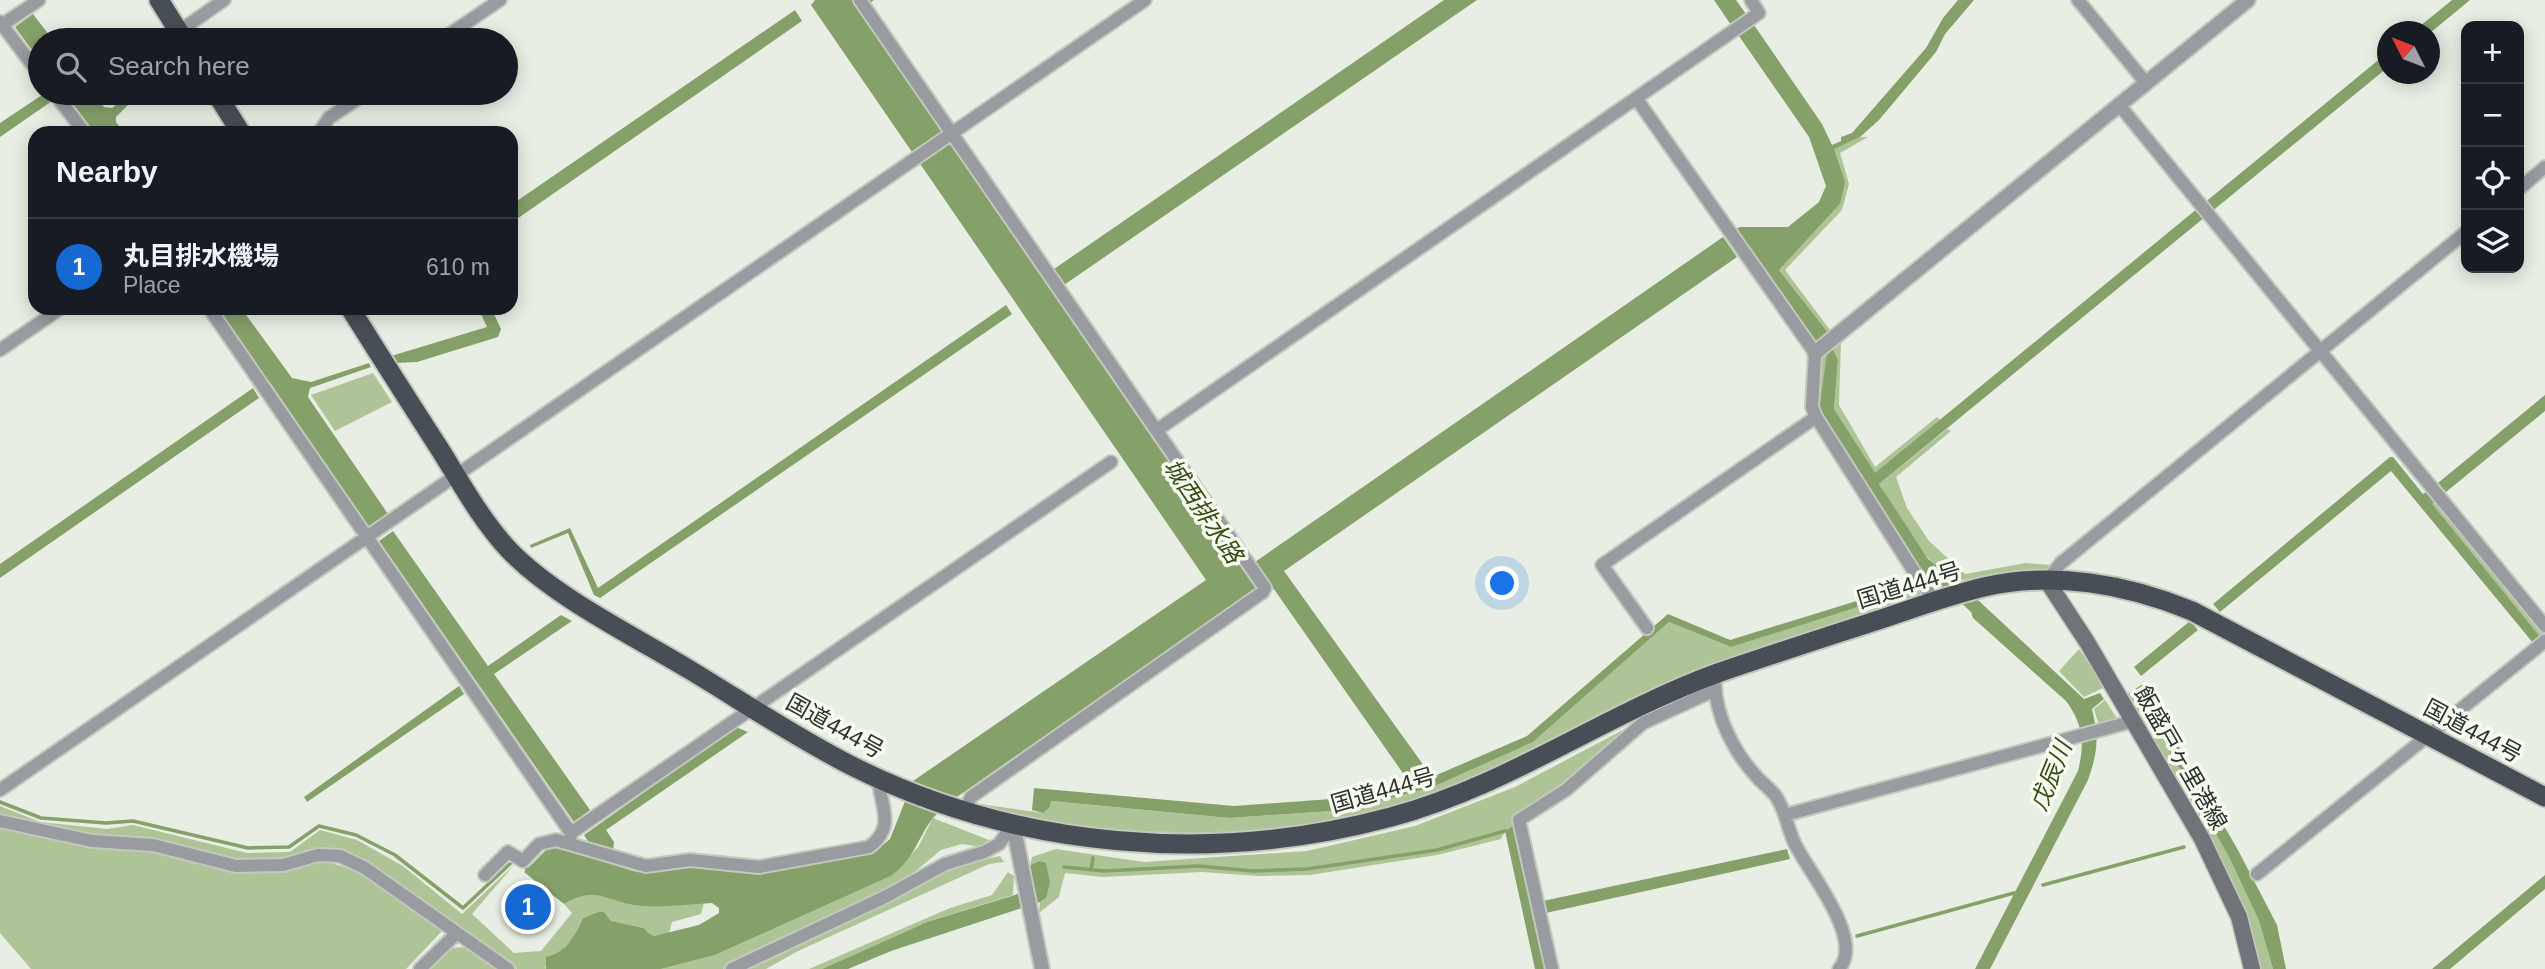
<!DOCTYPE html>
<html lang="en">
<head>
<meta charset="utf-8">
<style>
  :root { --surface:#171b24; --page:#242831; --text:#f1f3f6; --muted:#9ea1a6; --line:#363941; --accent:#1669d3 }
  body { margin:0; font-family:Helvetica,"Noto Sans JP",sans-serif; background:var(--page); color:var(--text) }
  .controls { position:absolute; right:21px; top:21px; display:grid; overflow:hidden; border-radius:14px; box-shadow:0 4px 18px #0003 }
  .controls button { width:63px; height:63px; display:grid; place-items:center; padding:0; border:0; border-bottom:2px solid var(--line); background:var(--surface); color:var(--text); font:35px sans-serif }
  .compass { position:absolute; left:2377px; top:21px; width:63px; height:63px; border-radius:50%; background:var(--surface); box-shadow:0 4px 18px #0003; rotate:312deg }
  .you { position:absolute; left:1503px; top:584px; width:24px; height:24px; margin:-18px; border:5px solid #fff; border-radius:50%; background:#1a73e8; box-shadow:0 0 0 10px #1a73e833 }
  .badge { display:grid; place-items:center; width:46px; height:46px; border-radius:50%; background:var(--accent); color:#fff; font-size:23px; font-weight:700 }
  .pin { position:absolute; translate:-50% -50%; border:4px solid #fff; box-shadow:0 2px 7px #0006 }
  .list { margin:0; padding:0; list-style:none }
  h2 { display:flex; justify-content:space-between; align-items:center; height:91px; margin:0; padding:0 28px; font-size:30px }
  h2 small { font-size:23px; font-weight:400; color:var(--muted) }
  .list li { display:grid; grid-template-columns:46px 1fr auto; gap:21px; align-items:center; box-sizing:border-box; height:98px; padding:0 28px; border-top:2px solid var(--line) }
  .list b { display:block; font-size:26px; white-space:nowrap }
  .list p { margin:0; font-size:23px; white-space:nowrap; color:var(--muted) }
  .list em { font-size:23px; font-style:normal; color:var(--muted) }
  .icon { flex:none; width:38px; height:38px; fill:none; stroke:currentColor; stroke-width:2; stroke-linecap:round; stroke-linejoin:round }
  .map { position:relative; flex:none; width:2545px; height:969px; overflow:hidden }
  .search { position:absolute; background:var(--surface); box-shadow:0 4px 18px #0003; left:28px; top:28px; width:490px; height:77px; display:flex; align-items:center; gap:18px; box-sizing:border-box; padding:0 24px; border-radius:38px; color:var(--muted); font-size:26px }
  .panel { position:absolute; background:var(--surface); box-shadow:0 4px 18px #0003; left:28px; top:126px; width:490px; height:189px; border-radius:21px }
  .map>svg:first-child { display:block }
  .green { fill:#aec496 }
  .water { fill:#86a06a }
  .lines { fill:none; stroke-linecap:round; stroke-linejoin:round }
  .stream { stroke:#86a06a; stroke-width:3.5 }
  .minor-casing { stroke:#c3c8be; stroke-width:16 }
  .tertiary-casing { stroke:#c3c8be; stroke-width:18 }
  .secondary-casing { stroke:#c3c8be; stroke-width:19 }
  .trunk-casing { stroke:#c3c8be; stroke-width:23 }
  .minor { stroke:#989b9f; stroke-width:12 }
  .tertiary { stroke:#989b9f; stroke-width:14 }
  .secondary { stroke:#70747a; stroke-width:16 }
  .trunk { stroke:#484e55; stroke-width:19 }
  .labels { text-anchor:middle; stroke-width:7; stroke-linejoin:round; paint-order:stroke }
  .street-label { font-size:23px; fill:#2e302c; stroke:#f6fcf0 }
  .water-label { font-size:24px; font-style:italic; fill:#344c11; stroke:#f6fcf0 }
</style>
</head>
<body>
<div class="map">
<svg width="2545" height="969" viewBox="0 0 2545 969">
  <rect width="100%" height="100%" fill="#e8eee3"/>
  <!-- green -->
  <path class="green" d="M 1860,137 L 1868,137 L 1840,153 L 1849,184 L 1842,210 L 1785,270 L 1833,334 L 1815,348 L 1734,230 L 1828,333 L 1779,270 L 1840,204 L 1833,149 Z
    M 1836,342 L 1841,342 L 1839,405 L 1875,467 L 1937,417 L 1940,420 L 1875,474 L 1834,409 L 1838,360 L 1831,349 L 1827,352 L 1820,412 L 1916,566 L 1944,587 L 1941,589 L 1915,569 L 1817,412 L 1823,352 Z
    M 373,373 L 392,402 L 335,431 L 311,395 Z
    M 1947,429 L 1951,431 L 1896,477 L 1907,508 L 1929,541 L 1965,574 L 2026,563 L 2050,565 L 2046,571 L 1962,580 C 1927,575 1898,512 1879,484 Z
    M 2436,499 L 2544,633 L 2541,638 L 2431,504 Z
    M 1911,578 L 1925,597 L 1467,783 C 1415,801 1362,819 1308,828 C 1226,842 1128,837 1047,823 C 1024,819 1002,811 980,804 L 1043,813 L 1049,808 L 1050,801 L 1229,818 L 1346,810 L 1433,787 L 1533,742 L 1669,622 L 1731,647 L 1908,590 L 1905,586 Z
    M 2079,649 L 2105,687 L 2084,697 L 2059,671 Z
    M 2135,689 L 2230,859 L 2259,921 L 2273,969 L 2261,969 C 2240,868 2177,782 2127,694 Z
    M 2105,700 L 2119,721 L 2099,726 L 2094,709 Z
    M 1636,723 L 1566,783 L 1515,816 L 1513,826 L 1505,831 L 1501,839 L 1437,855 L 1310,875 L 1258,876 L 1202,872 L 1103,877 L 1065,873 L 1059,897 L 1039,913 L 1040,902 L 1046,898 L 1030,866 L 1032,857 L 1056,849 L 1144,862 L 1307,851 L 1415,826 L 1515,787 Z
    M 0,806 L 40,822 L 107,829 L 133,825 L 247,853 L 290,852 L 320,830 L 357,840 L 403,866 L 462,914 L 514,865 L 472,914 L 514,953 L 541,951 L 572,913 L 564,904 C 600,883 607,904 643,906 C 663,907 684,904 704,903 L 701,914 L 672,922 L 669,933 L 654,936 L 646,932 L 644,928 L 611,921 L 604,913 L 598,912 L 583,918 L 572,940 L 545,967 L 546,969 L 517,969 L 374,866 L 342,852 L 283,862 L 237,863 L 136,837 L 88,836 L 0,818 Z
    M 933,818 L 989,840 L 982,847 L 962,844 L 941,850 L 905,880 L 745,954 L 723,969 L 661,969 L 715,955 L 891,876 L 918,847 Z
    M 0,828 L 88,845 L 149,849 L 232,871 L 284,871 L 321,860 L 361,872 L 442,931 L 406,969 L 31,969 L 0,933 Z
    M 1000,856 L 1004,862 L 989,864 L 796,952 L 766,969 L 745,969 L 952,866 Z
    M 1008,872 L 1014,876 L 1013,895 L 927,922 L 822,969 L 809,969 L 950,908 L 992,895 Z
    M 470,947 L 499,969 L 428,969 L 448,948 Z"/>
  <!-- water -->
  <path class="water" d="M 815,0 L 874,0 L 859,11 L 1256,589 L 954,799 C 947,805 939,811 933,818 C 917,839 915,858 891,876 L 715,955 L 661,969 L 546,969 L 546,957 C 567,952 574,937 583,918 L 598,912 L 604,912 L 611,921 L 644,928 L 647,932 L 654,936 L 699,925 L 719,913 L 719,908 L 712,903 C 689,904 664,908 641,906 C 607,903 598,884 564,904 L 524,872 L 547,849 L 560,847 L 633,871 L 647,873 L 687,867 L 756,874 L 876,851 L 890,839 L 913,781 L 1206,580 L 811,5 Z
    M 1444,0 L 1477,0 L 1064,285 L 1054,269 Z
    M 1714,0 L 1736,0 L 1746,14 L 1731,25 Z
    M 1958,0 L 1974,0 L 1945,34 L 1936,52 L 1879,120 L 1860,137 L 1834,149 L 1845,182 L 1840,204 L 1779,270 L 1829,334 L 1820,342 L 1811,338 L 1734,230 L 1740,227 L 1788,227 L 1819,202 L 1826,186 L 1809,137 L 1739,36 L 1754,25 L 1822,124 L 1832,145 L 1841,141 L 1841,137 L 1852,133 L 1926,48 L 1943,18 Z
    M 2452,0 L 2470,0 L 2430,33 L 2430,32 L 2414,31 Z
    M 795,10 L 802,21 L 511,223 L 511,205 Z
    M 33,14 L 53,40 L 40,40 L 40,61 L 15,27 Z
    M 2387,53 L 2387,68 L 1879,484 L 1928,559 L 1978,600 L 2084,699 L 2100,693 L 2104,699 L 2092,709 C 2099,738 2098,751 2088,780 L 1990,969 L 1975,969 L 2078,771 C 2085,743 2083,724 2066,701 L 1973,618 L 1971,612 L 1944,587 L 1916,566 L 1819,412 L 1827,352 L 1832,348 L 1838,360 L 1834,409 L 1875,473 Z
    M 45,93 L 52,101 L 0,137 L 0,123 Z
    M 65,93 L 93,93 L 104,107 L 112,108 L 131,93 L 140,93 L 116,117 L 116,122 L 124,133 L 95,133 Z
    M 1723,237 L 1737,257 L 1284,571 L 1432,777 L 1527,736 L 1668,614 L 1730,640 L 1905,586 L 1908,591 L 1731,647 L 1669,622 L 1533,742 L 1433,787 L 1346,810 L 1229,818 L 1051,801 L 1049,808 L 1043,813 L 1032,810 L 1034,788 L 1234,806 L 1344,798 L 1407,779 L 1255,562 Z
    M 1006,305 L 1012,314 L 600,598 L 594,595 L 568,533 L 531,548 L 530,545 L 570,528 L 598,588 Z
    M 216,308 L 241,308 L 292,378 L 311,382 L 369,363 L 371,367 L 310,388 L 308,397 L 388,514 L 368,527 L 271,384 L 263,377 Z
    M 478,308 L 491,308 L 501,329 L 498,337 L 417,362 L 396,363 L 391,356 L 487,327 Z
    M 253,388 L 259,398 L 0,578 L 0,564 Z
    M 2545,395 L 2545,411 L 2446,492 L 2438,483 Z
    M 2390,457 L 2393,457 L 2423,494 L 2429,490 L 2436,499 L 2432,504 L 2541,638 L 2534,644 L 2391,471 L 2220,612 L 2213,604 Z
    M 393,531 L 488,666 L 561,615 L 572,621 L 494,674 L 590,810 L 574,822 L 379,541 Z
    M 2190,621 L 2198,630 L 2141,676 L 2134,667 Z
    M 2143,684 L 2239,852 L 2277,925 L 2286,969 L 2273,969 L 2259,921 L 2230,859 L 2135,689 Z
    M 459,686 L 464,694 L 307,802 L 304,797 Z
    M 736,727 L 748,732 L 606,830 L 614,842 L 613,850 L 589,843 L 584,835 Z
    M 1513,826 L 1545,969 L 1535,969 L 1505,831 Z
    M 1787,849 L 1790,859 L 1546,913 L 1543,901 Z
    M 1039,861 L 1046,863 L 1050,882 L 1046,898 L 1040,902 L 891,951 L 848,969 L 822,969 L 927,922 L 1034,889 L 1030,866 Z
    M 2545,875 L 2545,889 L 2450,969 L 2432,969 Z"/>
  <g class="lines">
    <!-- stream -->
    <path class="stream" d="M 0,802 L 41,818 L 106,823 L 133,821 L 248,848 L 289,847 L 319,826 L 356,835 L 395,855 L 463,908 L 513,861 L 531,871
      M 1064,867 L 1104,871 L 1199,866 L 1253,871 L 1307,869 L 1437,850 L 1505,831
      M 1091,870 L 1093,858
      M 2043,885 L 2184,847
      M 1857,936 L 2014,893"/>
    <defs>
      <path id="minor" d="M 860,0 L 1265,588 L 1263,592 L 971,797 L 965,810
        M 2078,0 L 2146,83
        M 0,22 L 40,75
        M 2,25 L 39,0
        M 178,32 L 224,0
        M 441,40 L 500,0
        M 54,93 L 85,133
        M 1636,98 L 1815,353 L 1812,407 L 1816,417 L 1920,581 L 1935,601
        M 2120,106 L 2545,626
        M 319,133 L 329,118 L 366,93
        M 2519,189 L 2545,167
        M 209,308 L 571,833 L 570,842
        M 0,350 L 61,308
        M 1157,430 L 1759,13 L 1751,0
        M 2047,581 L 2061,563 L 2466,232
        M 1647,628 L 1602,565 L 1816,417
        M 1715,684 C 1716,717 1734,752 1756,776 C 1762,783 1769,788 1775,795 C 1786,810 1787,828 1795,844 C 1809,873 1865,939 1839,969
        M 0,790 L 1145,0
        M 1785,815 L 2134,721
        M 0,821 L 92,841 L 153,845 L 236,866 L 283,865 L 318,855 L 340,856 L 365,868 L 508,969
        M 571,833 L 1111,462
        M 2257,874 L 2545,641
        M 485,875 L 508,852 L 523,861 L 539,844 L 556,840 L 646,866 L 690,860 L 759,867 L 869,847 C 896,827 881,807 878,778
        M 420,969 L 457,933
        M 732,969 L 885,897 L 945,864 L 984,852 L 999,844 L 1013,824
        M 1552,969 L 1519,820 L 1566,790 L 1643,723 L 1715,690"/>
      <path id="tertiary" d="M 1815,353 L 2248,0
        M 1013,824 L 1042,969"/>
      <path id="secondary" d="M 2047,581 L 2087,642 L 2202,839 L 2239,917 L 2252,969"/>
      <path id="trunk" d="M 159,0 L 184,40
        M 216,93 L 241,133
        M 350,308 C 380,356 410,403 441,451 C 462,485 482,521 509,550 C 554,597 634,636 690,670 C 743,702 795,737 850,765 C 1016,849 1213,865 1391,817 C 1507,786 1604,715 1715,674 C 1767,656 1820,639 1872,622 C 1909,610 1946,596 1984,587 C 2053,571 2127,584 2192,611 L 2545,797"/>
    </defs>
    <!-- minor casing -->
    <use href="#minor" class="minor-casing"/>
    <!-- tertiary casing -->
    <use href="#tertiary" class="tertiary-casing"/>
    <!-- secondary casing -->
    <use href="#secondary" class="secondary-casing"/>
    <!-- trunk casing -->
    <use href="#trunk" class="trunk-casing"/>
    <!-- minor -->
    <use href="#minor" class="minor"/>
    <!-- tertiary -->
    <use href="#tertiary" class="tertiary"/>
    <!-- secondary -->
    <use href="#secondary" class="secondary"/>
    <!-- trunk -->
    <use href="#trunk" class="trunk"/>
  </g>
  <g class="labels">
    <!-- street labels -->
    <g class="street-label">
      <text transform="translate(1909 585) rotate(-17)" y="8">国道444号</text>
      <text transform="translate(835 726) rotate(29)" y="8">国道444号</text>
      <text transform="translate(2473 731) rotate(28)" y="8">国道444号</text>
      <text transform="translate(2181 758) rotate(60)" y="8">飯盛戸ヶ里港線</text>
      <text transform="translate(1383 790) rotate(-16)" y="8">国道444号</text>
    </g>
    <!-- water labels -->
    <g class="water-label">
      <text transform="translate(1203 511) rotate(56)" y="8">城西排水路</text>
      <text transform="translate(2051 776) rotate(-68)" y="8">戊辰川</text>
    </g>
  </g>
</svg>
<div class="controls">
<button>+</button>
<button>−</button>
<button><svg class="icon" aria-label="locate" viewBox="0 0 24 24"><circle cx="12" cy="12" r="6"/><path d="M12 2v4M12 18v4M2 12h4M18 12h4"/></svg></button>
<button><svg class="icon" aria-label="layers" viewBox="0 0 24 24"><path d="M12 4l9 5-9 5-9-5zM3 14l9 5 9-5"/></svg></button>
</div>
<svg class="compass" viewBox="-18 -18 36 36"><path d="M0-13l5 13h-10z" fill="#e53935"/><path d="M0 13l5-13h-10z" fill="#9ea1a6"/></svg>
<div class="you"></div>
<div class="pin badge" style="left:528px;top:907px">1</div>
<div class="search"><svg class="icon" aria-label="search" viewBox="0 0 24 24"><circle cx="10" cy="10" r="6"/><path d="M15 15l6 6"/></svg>Search here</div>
<section class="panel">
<h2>Nearby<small></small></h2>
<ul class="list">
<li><span class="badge">1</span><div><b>丸目排水機場</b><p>Place</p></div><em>610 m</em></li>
</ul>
</section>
</div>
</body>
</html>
